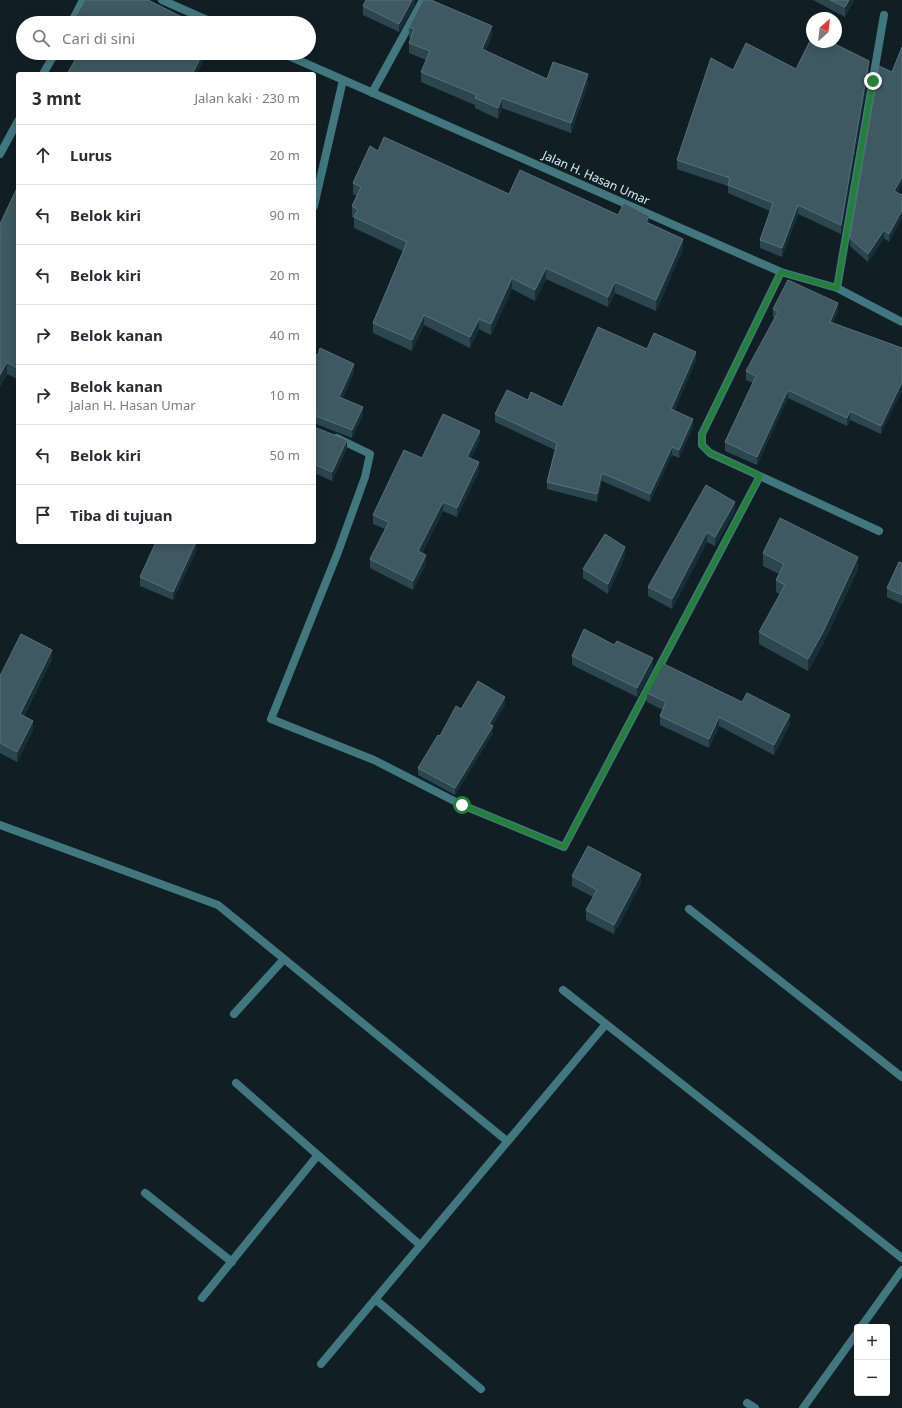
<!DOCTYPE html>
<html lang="id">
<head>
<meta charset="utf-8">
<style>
  :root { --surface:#fff; --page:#f7f7f7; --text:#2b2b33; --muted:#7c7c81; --line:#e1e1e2 }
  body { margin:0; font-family:"Noto Sans",sans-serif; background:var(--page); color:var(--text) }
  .controls { position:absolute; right:12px; bottom:12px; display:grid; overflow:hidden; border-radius:4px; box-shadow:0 2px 10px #0003 }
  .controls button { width:36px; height:36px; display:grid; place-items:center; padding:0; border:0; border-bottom:1px solid var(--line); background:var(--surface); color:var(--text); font:20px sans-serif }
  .compass { position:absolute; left:806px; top:12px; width:36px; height:36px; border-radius:50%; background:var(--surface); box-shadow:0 2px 10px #0003; rotate:27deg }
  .stop { position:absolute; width:12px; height:12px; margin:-9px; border:3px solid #228037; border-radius:50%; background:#fff }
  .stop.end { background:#228037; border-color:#fff; box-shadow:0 1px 4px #0008 }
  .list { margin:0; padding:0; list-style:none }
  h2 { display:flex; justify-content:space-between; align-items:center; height:52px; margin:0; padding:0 16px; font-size:17px }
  h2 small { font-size:13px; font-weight:400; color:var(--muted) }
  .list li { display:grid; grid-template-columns:26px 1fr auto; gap:12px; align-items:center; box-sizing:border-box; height:60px; padding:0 16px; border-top:1px solid var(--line) }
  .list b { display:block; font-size:15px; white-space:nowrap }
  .list p { margin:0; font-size:13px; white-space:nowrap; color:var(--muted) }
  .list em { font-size:13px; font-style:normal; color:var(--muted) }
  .icon { flex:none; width:22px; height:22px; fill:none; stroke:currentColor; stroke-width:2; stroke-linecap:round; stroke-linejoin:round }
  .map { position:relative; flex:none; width:902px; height:1408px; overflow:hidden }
  .search { position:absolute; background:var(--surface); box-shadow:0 2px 10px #0003; left:16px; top:16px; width:300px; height:44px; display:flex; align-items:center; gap:10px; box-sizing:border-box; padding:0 14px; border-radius:22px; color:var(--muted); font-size:15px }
  .panel { position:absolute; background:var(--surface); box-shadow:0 2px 10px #0003; left:16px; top:72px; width:300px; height:472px; border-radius:4px }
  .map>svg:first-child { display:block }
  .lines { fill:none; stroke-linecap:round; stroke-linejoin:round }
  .minor { stroke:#41777f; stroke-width:8 }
  .wall { fill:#2c4650 }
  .shaded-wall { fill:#192f37 }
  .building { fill:#3e5962; stroke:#56717a }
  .route { stroke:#228037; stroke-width:5 }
  .labels { text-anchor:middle; stroke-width:3.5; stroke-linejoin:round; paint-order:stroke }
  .street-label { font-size:12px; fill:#d8f4fb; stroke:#111f24 }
</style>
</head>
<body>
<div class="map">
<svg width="902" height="1408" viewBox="0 0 902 1408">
  <rect width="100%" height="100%" fill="#111f24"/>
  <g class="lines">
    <!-- minor -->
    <path class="minor" d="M 162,0 L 214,23
      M 71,23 L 83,0
      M 282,53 L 781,272 L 837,288 L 902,322
      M 43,74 L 55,53
      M 372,93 L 423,0
      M 0,154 L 18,121
      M 314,206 L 343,80
      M 781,272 L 702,434 L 702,445 L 710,453 L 879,531
      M 837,288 L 884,15
      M 337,438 L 370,454 L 365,477 L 338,552 L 271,719 L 374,760 L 462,805 L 564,847 L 760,476
      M 0,825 L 218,905 L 507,1141
      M 689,909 L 902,1077
      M 563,990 L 902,1258
      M 234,1014 L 284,959
      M 236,1083 L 420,1245
      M 145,1193 L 232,1262
      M 202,1298 L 318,1155
      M 375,1299 L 481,1389
      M 861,1327 L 902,1270
      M 321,1364 L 606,1024
      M 747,1403 L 755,1408
      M 803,1408 L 857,1333"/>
  </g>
  <!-- wall -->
  <path class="wall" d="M 415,0 L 415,4 L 399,32 L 363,15 L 363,6 Z
    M 813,0 L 854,0 L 845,17 Z
    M 409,27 L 492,36 L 485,51 L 547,79 L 588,84 L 571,133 L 502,108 L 498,119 L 475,108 L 475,105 L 421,82 L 421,72 L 426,60 L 409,53 L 409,43 L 411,38 L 409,37 Z
    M 902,47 L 902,185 L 897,193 L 902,195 L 902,217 L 889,242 L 884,238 L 868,262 L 850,246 L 850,238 L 892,72 Z
    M 796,69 L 869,69 L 841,234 L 798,214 L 782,257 L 760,248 L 760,240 L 770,211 L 728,193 L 728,186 L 677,169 L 677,160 L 733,70 Z
    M 378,151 L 509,194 L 618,215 L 649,224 L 683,249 L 656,311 L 615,293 L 608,307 L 546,279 L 535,301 L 512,289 L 491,335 L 479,329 L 470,348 L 424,325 L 412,351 L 373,333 L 373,323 L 403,251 L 354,228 L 354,218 L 352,217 L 352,206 L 357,196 L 353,194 L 353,183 Z
    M 18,188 L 17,379 L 7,374 L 0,387 L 0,224 Z
    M 773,309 L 838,311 L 833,323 L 902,348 L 881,434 L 850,420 L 847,426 L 788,398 L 757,465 L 725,451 L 725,442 L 753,383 L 746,380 L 746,371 L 775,318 L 773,317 Z
    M 647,349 L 696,360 L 674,411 L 693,427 L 679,458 L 672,455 L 650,502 L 602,481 L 597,502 L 547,489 L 547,482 L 555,450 L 495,422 L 495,414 L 528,400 L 562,407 Z
    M 314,354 L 354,372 L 342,399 L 363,415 L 352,438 L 316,424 L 314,424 Z
    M 314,427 L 347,448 L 332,481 L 314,473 Z
    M 480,440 L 471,458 L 479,471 L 457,517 L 443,511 L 422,553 L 426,564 L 413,590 L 370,568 L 370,559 L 385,529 L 373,524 L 373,515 Z
    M 706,485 L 735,511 L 715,546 L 707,542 L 672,609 L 648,596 L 648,587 Z
    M 197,542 L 197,549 L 173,600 L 140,586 L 140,577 Z
    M 763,553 L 858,569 L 823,644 L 808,671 L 759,644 L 759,632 L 780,594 L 776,592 L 776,580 L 779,574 L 763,566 Z
    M 625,556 L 608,594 L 583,578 L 583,569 Z
    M 902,563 L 902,604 L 887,597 L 887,588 Z
    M 572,656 L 653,668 L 637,697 L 572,665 Z
    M 52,659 L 24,716 L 33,730 L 17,762 L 0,753 L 0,676 Z
    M 647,693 L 742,702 L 790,724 L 774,755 L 719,726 L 709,748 L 660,725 L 660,716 L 663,710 L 647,702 Z
    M 505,705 L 492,726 L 493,733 L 455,795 L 418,775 L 418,768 L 440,736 L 461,709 Z
    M 572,876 L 641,883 L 614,934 L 586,920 L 586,910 L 593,897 L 572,886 Z"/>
  <!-- shaded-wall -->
  <path class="shaded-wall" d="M 411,0 L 415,0 L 415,4 L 399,32 L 399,24 Z
    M 849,0 L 854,0 L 845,17 L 845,7 Z
    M 492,26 L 492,36 L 482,60 L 482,49 Z
    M 203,53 L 208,53 L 197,74 L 192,74 Z
    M 869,61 L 869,69 L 841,234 L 841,225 Z
    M 588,74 L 588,84 L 571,133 L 571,123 Z
    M 502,98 L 502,108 L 498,119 L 498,108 Z
    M 902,177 L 902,185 L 894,199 L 894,191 Z
    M 798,205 L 798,214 L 782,257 L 782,248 Z
    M 902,210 L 902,217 L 889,242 L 889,234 Z
    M 649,216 L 649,227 L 646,222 Z
    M 884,230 L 884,238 L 868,262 L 868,254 Z
    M 683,239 L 683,249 L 656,311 L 656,300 Z
    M 546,268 L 546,279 L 535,301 L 535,290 Z
    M 512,278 L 512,289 L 491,335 L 491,324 Z
    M 615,282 L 615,293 L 608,307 L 608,297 Z
    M 838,303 L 838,311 L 830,330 L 830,322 Z
    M 424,315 L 424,325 L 412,351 L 412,340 Z
    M 479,319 L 479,329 L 470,348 L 470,337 Z
    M 696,352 L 696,360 L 671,417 L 671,409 Z
    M 7,362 L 7,374 L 0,387 L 0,375 Z
    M 354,364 L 354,372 L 339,406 L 339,397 Z
    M 18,366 L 18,377 L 17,379 L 17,368 Z
    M 902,382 L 902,391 L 881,434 L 881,426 Z
    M 788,390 L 788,398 L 757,465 L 757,457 Z
    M 363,407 L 363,415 L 352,438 L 352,430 Z
    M 850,411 L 850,420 L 847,426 L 847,418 Z
    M 693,419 L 693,427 L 679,458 L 679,450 Z
    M 480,431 L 480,440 L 467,466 L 467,457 Z
    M 347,440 L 347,448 L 332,481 L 332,472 Z
    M 672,447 L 672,455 L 650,502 L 650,494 Z
    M 479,462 L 479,471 L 457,517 L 457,508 Z
    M 602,473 L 602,481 L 597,502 L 597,494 Z
    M 443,502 L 443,511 L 418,560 L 418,551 Z
    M 735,502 L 735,511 L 715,546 L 715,537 Z
    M 707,532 L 707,542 L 672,609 L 672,599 Z
    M 196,542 L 197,542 L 197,549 L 173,600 L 173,592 Z
    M 625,547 L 625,556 L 608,594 L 608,584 Z
    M 426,555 L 426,564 L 413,590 L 413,581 Z
    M 858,557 L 858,569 L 823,644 L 808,671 L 808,659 Z
    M 52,650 L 52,659 L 20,723 L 20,714 Z
    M 653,658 L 653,668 L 637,697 L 637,688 Z
    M 505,697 L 505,705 L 489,731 L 489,724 Z
    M 790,715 L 790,724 L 774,755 L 774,745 Z
    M 719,717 L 719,726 L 709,748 L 709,739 Z
    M 33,721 L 33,730 L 17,762 L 17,752 Z
    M 493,726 L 493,733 L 455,795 L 455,788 Z
    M 641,874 L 641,883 L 614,934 L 614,925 Z"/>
  <!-- building -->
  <path class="building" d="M 85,0 L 148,0 L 194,23 L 72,23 Z
    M 366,0 L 412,0 L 399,24 L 363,6 Z
    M 423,0 L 431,0 L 492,26 L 482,49 L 547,79 L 553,62 L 588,74 L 571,123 L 502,98 L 498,108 L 475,98 L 477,95 L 421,72 L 430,51 L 409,43 L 414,29 L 409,27 Z
    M 830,0 L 849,0 L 845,7 Z
    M 812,37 L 812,42 L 831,42 L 869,61 L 841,225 L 798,205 L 782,248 L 760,240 L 773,203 L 728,185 L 730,178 L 677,160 L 711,58 L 733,70 L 746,43 L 796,69 Z
    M 902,47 L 902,177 L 894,191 L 902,195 L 902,210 L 889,234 L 884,230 L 868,254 L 850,238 L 879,66 L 892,72 Z
    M 79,53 L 203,53 L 192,74 L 67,74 Z
    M 384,137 L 509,194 L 520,170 L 618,215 L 624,203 L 649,216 L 646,222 L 683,239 L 656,300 L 615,282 L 608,297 L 546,268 L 535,290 L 512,278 L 491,324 L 479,319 L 470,337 L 424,315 L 412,340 L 373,323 L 407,242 L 354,217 L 358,210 L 352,206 L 361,187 L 353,183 L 370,146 L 378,151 Z
    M 17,188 L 18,188 L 18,366 L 17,368 L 7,362 L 0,375 L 0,235 L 2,231 L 0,230 L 0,224 Z
    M 788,280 L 838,303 L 830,322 L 902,348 L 902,382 L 881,426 L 850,411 L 847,418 L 788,390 L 757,457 L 725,442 L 756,376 L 746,371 L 778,312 L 773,309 Z
    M 598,327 L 647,349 L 654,333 L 696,352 L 671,409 L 693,419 L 679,450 L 672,447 L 650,494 L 602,473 L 597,494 L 547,482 L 557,443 L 495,414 L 507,390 L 528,400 L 531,392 L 562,407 Z
    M 320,348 L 354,364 L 339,397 L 363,407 L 352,430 L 316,416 L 314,416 L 314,354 L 318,355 Z
    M 443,414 L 480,431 L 467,457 L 479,462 L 457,508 L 443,502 L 418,551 L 426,555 L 413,581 L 370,559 L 389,522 L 373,515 L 404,450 L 422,458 Z
    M 314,427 L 347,440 L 332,472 L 314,464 Z
    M 706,485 L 735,502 L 715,537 L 707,532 L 672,599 L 648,587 Z
    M 780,518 L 858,557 L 823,632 L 808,659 L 759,632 L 785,585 L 776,580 L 784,564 L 763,553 Z
    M 605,534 L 625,547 L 608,584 L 583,569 Z
    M 156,542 L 196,542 L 173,592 L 140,577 Z
    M 899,562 L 902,563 L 902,595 L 887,588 Z
    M 584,629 L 614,645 L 617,641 L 653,658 L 637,688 L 572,656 Z
    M 21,634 L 52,650 L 20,714 L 33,721 L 17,752 L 0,743 L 0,676 Z
    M 662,663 L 742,702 L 747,693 L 790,715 L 774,745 L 719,717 L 709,739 L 660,716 L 666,702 L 647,693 Z
    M 478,681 L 505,697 L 489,724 L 493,726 L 455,788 L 418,768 L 438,735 L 440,736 L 456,706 L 461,709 Z
    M 588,846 L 641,874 L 614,925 L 586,910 L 597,890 L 572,876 Z"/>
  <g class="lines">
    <!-- route -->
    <path class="route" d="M 462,805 L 564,847 L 760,476 L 710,453 L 702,445 L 702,434 L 781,272 L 837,288 L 873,81"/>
  </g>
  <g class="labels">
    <!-- street labels -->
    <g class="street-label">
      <text transform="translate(596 178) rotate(24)" y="4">Jalan H. Hasan Umar</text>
    </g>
  </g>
</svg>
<div class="controls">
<button>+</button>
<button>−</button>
</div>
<svg class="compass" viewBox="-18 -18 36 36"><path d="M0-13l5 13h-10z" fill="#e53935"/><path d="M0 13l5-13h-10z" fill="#7c7c81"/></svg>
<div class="stop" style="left:462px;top:805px"></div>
<div class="stop end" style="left:873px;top:81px"></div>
<div class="search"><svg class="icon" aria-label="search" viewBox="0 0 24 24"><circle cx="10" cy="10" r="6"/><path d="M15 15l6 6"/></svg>Cari di sini</div>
<section class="panel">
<h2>3 mnt<small>Jalan kaki · 230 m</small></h2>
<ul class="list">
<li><svg class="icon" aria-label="ahead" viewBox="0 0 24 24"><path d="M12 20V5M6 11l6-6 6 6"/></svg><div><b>Lurus</b></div><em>20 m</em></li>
<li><svg class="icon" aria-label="left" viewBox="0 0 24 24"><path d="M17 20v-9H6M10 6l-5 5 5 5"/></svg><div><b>Belok kiri</b></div><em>90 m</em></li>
<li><svg class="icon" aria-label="left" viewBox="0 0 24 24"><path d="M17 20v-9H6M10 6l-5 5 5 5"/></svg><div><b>Belok kiri</b></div><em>20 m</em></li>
<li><svg class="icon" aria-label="right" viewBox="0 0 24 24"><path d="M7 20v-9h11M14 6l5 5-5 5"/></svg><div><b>Belok kanan</b></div><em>40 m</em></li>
<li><svg class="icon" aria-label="right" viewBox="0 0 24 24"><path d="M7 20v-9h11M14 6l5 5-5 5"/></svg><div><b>Belok kanan</b><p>Jalan H. Hasan Umar</p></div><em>10 m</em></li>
<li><svg class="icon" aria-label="left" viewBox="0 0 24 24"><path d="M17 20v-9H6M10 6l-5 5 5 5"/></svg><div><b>Belok kiri</b></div><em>50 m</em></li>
<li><svg class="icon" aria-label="arrive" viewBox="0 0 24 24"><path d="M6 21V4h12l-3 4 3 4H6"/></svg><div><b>Tiba di tujuan</b></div></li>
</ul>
</section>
</div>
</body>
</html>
